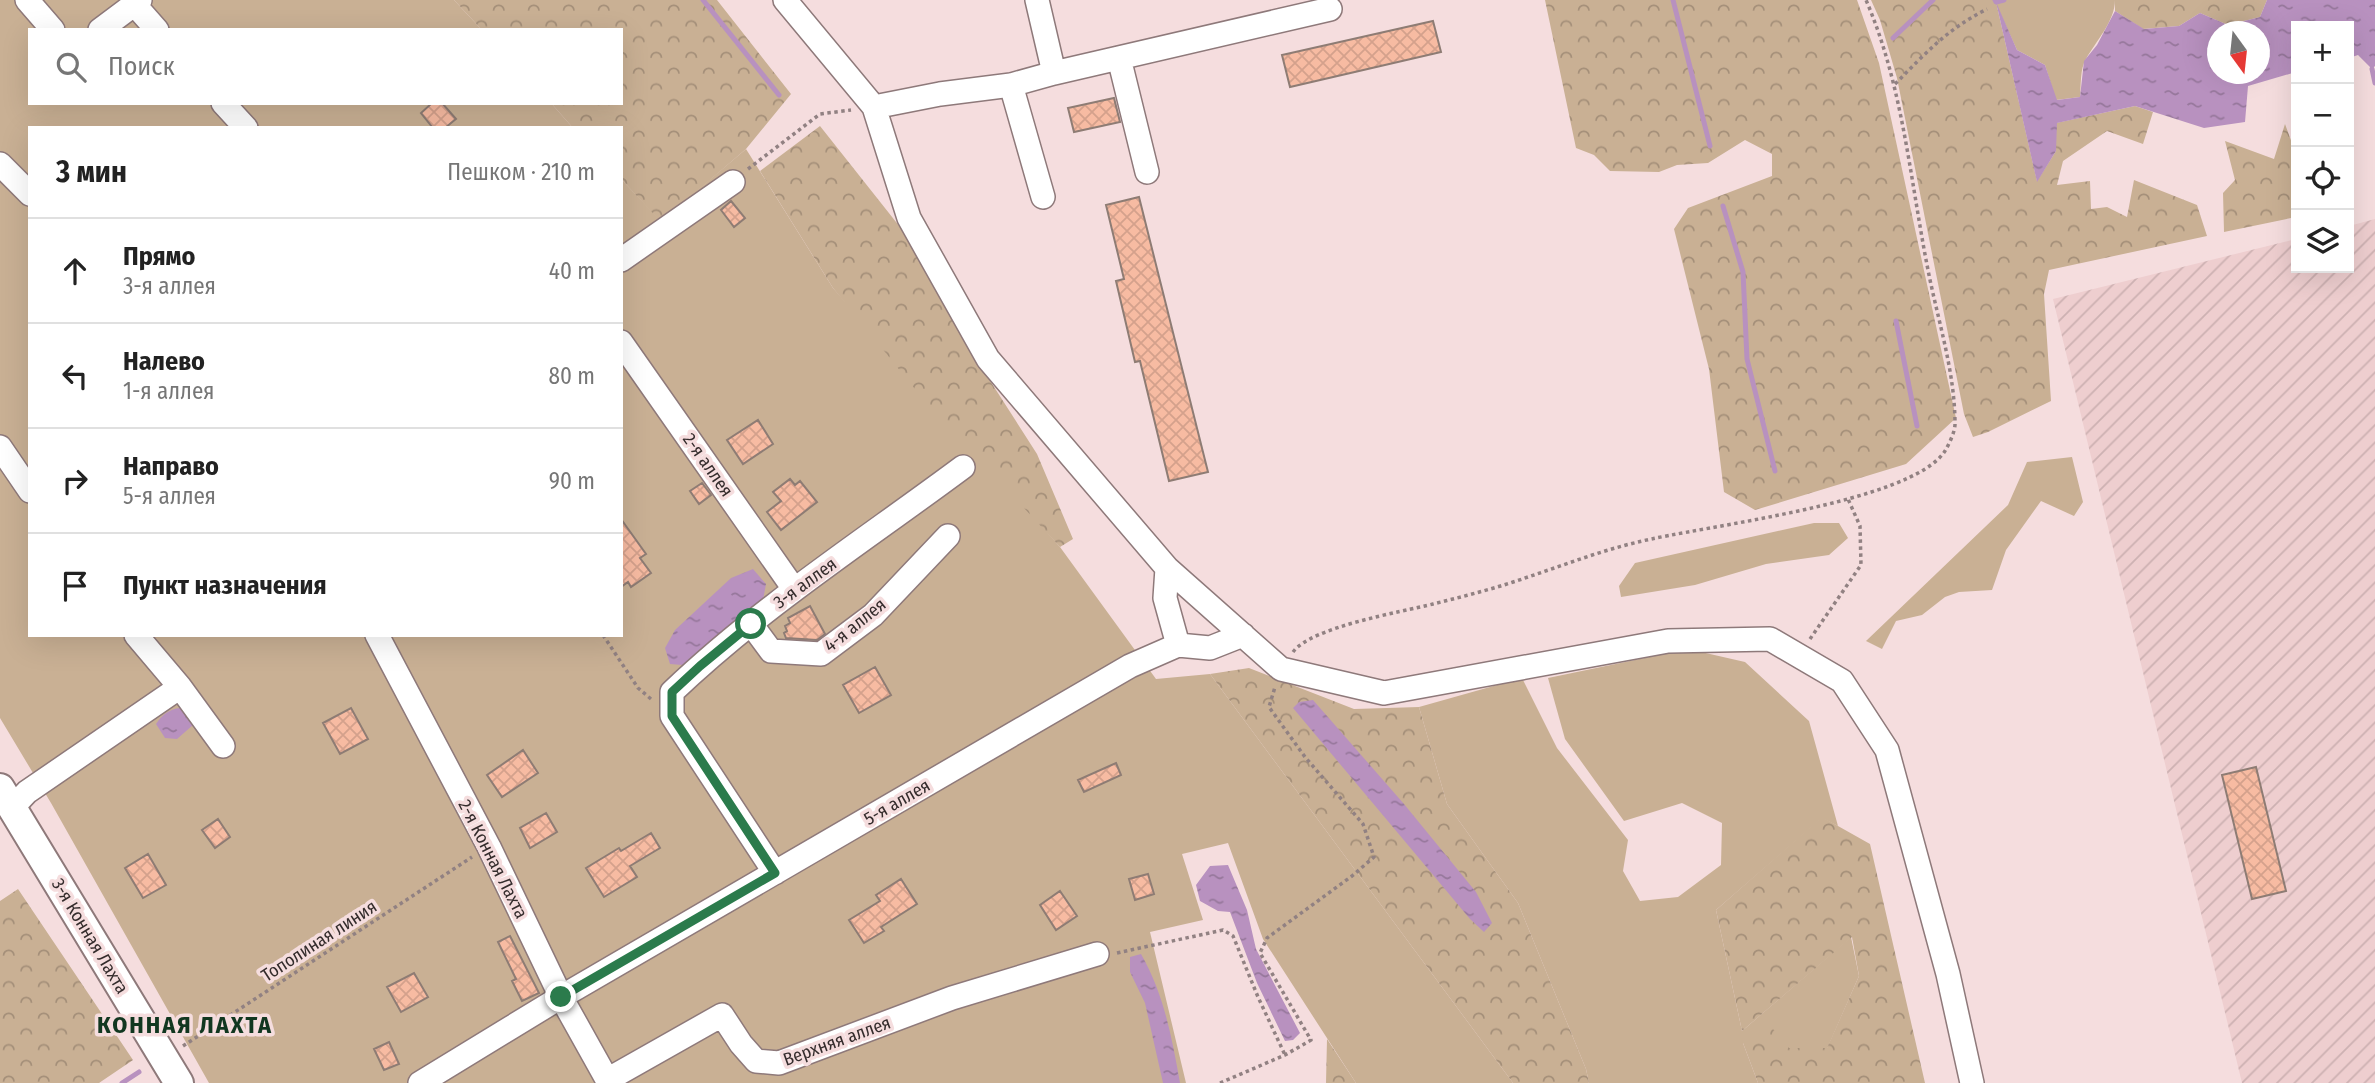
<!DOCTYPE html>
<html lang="ru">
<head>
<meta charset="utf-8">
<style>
  :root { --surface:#fff; --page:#f6f6f6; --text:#222; --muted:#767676; --line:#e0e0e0 }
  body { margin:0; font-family:"Fira Sans Condensed",sans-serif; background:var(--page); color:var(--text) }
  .controls { position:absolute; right:21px; top:21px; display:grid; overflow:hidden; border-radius:0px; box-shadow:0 7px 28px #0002 }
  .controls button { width:63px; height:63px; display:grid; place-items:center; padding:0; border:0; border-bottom:2px solid var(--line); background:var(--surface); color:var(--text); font:35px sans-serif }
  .compass { position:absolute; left:2207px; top:21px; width:63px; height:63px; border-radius:50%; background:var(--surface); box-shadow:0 7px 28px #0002; rotate:165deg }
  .stop { position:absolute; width:21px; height:21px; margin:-16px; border:5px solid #2b7b4c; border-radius:50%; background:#fff }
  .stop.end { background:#2b7b4c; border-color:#fff; box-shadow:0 2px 7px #0008 }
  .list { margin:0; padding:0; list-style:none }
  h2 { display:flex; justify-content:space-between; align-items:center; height:91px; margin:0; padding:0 28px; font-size:30px }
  h2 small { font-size:23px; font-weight:400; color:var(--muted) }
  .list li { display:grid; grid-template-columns:46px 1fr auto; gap:21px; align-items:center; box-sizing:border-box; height:105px; padding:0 28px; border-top:2px solid var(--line) }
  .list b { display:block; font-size:26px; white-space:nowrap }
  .list p { margin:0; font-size:23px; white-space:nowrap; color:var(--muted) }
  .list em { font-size:23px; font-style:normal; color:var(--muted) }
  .icon { flex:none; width:38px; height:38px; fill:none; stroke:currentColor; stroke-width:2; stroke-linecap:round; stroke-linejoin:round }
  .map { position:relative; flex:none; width:2375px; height:1083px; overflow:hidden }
  .search { position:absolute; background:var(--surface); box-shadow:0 7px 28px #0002; left:28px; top:28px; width:595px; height:77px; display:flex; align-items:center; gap:18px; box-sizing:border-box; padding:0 24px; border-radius:0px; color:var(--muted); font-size:26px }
  .panel { position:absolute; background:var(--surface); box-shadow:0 7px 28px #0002; left:28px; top:126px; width:595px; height:511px; border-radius:0px }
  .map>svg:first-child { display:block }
  .industrial { fill:url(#industrial-furrows) }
  .green { fill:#c9b094 }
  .forest { fill:url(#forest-crowns) }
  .water { fill:url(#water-ripples); fill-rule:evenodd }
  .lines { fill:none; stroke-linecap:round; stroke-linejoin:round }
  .stream { stroke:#b891bf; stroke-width:5 }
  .building { fill:url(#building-cross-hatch); stroke:#8e7c74; stroke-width:2 }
  .minor-casing { stroke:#8e797a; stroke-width:26 }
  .major-casing { stroke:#8e797a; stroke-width:32 }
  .path { stroke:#918182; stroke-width:3.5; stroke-dasharray:3.5 3.5; stroke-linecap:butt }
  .minor { stroke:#fff; stroke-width:23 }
  .major { stroke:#fff; stroke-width:28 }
  .route { stroke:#2b7b4c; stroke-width:9 }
  .labels { text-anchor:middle; stroke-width:7; stroke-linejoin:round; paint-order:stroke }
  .street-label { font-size:18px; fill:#342c2c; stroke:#f5ddde }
  .district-label { font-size:24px; font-weight:bold; letter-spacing:2px; fill:#113720; stroke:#f5ddde }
</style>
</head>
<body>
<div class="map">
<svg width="2375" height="1083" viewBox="0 0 2375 1083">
  <defs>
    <pattern id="industrial-furrows" width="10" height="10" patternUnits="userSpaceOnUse" patternTransform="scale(1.75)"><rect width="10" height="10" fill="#eececf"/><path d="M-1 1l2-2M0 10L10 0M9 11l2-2" fill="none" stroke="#cdb1b2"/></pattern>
    <pattern id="forest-crowns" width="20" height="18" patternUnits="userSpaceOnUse" patternTransform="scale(1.75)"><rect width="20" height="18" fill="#c9b094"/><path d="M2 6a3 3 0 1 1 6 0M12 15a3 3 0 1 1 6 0" fill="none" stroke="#a48f79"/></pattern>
    <pattern id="water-ripples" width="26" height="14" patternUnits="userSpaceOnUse" patternTransform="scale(1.75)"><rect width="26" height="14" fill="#b891bf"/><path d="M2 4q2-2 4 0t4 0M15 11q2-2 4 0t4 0" fill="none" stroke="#96779b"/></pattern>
    <pattern id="building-cross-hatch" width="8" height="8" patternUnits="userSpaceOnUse" patternTransform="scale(1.75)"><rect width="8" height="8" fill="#f7bba2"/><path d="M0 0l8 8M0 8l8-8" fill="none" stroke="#d4a18c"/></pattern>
  </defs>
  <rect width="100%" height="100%" fill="#f5ddde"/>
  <!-- industrial -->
  <path class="industrial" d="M 2375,219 L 2375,1083 L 2242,1083 L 2053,299 L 2296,239 L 2296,268 L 2349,268 L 2349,226 Z"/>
  <!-- green -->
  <path class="green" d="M 0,0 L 454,0 L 482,30 L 30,30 L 30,103 L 551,103 L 573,128 L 30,128 L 30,635 L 621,635 L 621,179 L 661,221 L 746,149 L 833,288 L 1060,547 L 1156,679 L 1210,674 L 1513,1083 L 1356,1083 L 1263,939 L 1228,843 L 1182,854 L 1203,920 L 1150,932 L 1186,1083 L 209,1083 L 51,803 L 0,718 Z
    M 1994,0 L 2115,0 C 2115,21 2096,41 2086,59 C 2080,68 2081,86 2080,97 L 2056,100 L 2045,65 L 2017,50 Z
    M 2072,457 L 2083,502 L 2074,516 L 2041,501 L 2006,550 L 1992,590 L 1959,592 L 1945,597 L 1922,615 L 1896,621 L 1882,649 L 1866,641 L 2008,505 L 2027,462 Z
    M 1814,523 L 1839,523 L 1848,538 L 1829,555 L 1766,564 L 1695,585 L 1621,597 L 1619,586 L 1635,563 Z
    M 1688,649 L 1745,662 L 1809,721 L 1838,826 L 1822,818 L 1716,910 L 1742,1031 L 1851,937 L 1859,976 L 1827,1049 L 1789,1048 L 1743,1043 L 1758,1083 L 1589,1083 L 1586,1069 L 1518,903 L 1447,804 L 1419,707 L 1522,678 L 1557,748 L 1628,840 L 1623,871 L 1640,901 L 1678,897 L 1721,865 L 1722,823 L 1682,803 L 1624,821 L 1565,739 L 1548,678 Z"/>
  <!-- forest -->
  <path class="forest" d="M 454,0 L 717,0 L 791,94 L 746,149 L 661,222 L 621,179 L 621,128 L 573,128 L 551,103 L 621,103 L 621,30 L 482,30 Z
    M 1545,0 L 1857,0 L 1879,63 L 1956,418 L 1906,464 L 1755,510 L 1724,492 L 1709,369 L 1674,229 L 1688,208 L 1772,176 L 1772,154 L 1745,140 L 1708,163 L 1677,165 L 1659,172 L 1610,171 L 1594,155 L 1576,148 Z
    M 1871,0 L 1994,0 L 1996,2 L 2037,181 L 2056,151 L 2056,123 L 2135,106 L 2153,112 L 2143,144 L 2107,131 L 2063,161 L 2057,185 L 2090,181 L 2091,209 L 2107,207 L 2127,217 L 2134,180 L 2197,205 L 2207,236 L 2049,270 L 2044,294 L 2051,401 L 1988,432 L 1973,437 L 1964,414 L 1897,78 L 1880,20 Z
    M 2115,0 L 2267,0 L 2260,17 L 2228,25 L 2200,13 L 2179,26 L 2143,29 L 2115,11 Z
    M 2285,124 L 2296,154 L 2296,217 L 2224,232 L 2223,193 L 2235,180 L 2225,141 L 2274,159 Z
    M 820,126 L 919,251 L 987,376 L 1037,454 L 1073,539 L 1060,547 L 919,394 L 833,288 L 760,171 Z
    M 1249,668 L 1354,709 L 1419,707 L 1447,804 L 1518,903 L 1586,1069 L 1589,1083 L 1513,1083 L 1210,674 Z
    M 1822,817 L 1870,844 L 1925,1083 L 1758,1083 L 1743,1043 L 1773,1029 L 1789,1048 L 1827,1048 L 1859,976 L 1852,937 L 1742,1031 L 1716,910 Z
    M 18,889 L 133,1060 L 99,1083 L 0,1083 L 0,901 Z
    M 1327,1039 L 1356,1083 L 1326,1083 Z"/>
  <!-- water -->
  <path class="water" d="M 2267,0 L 2375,0 L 2375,66 L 2372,69 L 2358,55 L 2349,58 L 2349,26 L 2296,26 L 2296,72 L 2248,86 L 2245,122 L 2204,128 L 2135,106 L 2057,123 L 2056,151 L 2037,182 L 1996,2 L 2017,50 L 2045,65 L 2057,100 L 2080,97 L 2084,61 L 2097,45 L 2115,11 L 2144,29 L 2179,26 L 2200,13 L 2228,25 L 2260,17 ZM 2218,32 L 2260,32 L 2260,74 L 2218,74 Z
    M 753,569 L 766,584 L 763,600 L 709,646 L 682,665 L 670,664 L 665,648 L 675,630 L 731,578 Z
    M 1313,700 L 1404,804 L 1476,892 L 1492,923 L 1484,932 L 1470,919 L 1293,708 L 1299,702 Z
    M 180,708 L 193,725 L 177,739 L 165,738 L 156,724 C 162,715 169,709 180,708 Z
    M 1228,865 L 1247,910 L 1256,949 L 1300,1033 L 1293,1040 L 1285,1041 L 1257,983 L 1230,912 L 1218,911 L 1200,901 L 1196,885 L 1210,866 Z
    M 1141,954 C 1164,994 1172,1038 1180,1083 L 1163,1083 L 1145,1003 L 1130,972 L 1130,957 Z"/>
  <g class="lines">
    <!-- stream -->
    <path class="stream" d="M 703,0 L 779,95
      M 1673,0 L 1710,146
      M 1995,0 L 1996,2 L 2004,0
      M 1893,38 L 1933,0
      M 2372,69 L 2375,83
      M 1723,206 L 1743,272 L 1747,359 L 1775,471
      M 1896,321 L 1917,426
      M 122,1083 L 139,1072"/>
  </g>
  <!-- building -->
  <path class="building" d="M 1433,21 L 1441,52 L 1290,87 L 1282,55 Z
    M 1114,98 L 1120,122 L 1074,132 L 1068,108 Z
    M 432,103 L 442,103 L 456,119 L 445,128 L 433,128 L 421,113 Z
    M 1139,197 L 1208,472 L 1169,481 L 1140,361 L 1135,362 L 1116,281 L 1124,279 L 1106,205 Z
    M 731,201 L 745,218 L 734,227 L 721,210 Z
    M 758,420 L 773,444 L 743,464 L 727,440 Z
    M 790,479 L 795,485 L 800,481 L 817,502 L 781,530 L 767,512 L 781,501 L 773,492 Z
    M 702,483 L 711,495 L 699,504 L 690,491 Z
    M 621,519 L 646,554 L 640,558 L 651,573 L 631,587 L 628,582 L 621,587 Z
    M 810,606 L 825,634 L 817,640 L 786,638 L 784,633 L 787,631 L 785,626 L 790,623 L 788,618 Z
    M 875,667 L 891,695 L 859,713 L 843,685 Z
    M 351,708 L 368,739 L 340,754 L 323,723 Z
    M 523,750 L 538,773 L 502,797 L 487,775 Z
    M 1116,763 L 1121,775 L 1084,792 L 1078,780 Z
    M 2256,767 L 2286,891 L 2252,899 L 2222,775 Z
    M 546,813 L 557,832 L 530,848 L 520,828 Z
    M 218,819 L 230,837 L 215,848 L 202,830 Z
    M 651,833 L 660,848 L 630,866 L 637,877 L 604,897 L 586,868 L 619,848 L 621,851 Z
    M 148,854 L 166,885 L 143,898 L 125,868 Z
    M 1148,874 L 1154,894 L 1135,900 L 1129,879 Z
    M 901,879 L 917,904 L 881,927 L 884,931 L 864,943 L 849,920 L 880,901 L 876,895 Z
    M 1060,891 L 1077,916 L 1056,930 L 1040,905 Z
    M 510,936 L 539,993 L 522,1001 L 512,981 L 516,979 L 498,942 Z
    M 414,973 L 428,997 L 401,1012 L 387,987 Z
    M 389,1042 L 399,1064 L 384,1070 L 374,1049 Z"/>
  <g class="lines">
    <defs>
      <path id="minor" d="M 27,0 L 53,30
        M 785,0 L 874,107 L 909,218 L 988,359 L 1167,568 L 1281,669 L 1384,693 L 1668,641 L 1770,639 L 1842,681 L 1887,750 L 1948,974 L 1972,1083
        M 1037,0 L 1054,73
        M 134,4 L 157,30
        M 100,30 L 140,0
        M 1119,58 L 1147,172
        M 1011,85 L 1043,197
        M 223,103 L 246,128
        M 874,107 L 940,94 L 1011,85 L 1054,73 L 1330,9
        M 0,164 L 30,194
        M 621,260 L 733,182
        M 621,342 L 794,589
        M 0,447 L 30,491
        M 1167,568 L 1165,598 L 1178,645
        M 751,624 L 771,651 L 821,654 L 873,615 L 948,536
        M 136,635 L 180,687 L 223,746
        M 377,635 L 489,847 L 561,997 L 609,1083
        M 12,808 L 27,792 L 180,687
        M 775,873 L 672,716 L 672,692 C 761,607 865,540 963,467
        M 607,1080 L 722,1015 L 741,1044 L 756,1061 L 779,1063 L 952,998 L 1097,954
        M 420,1083 L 561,997 L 1130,666 L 1178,645 L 1210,648 L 1243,635"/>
      <path id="major" d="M 0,788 L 179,1083"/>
    </defs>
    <!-- minor casing -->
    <use href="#minor" class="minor-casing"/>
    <!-- major casing -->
    <use href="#major" class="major-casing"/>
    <!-- path -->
    <path class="path" d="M 1895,84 C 1927,52 1946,30 1987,9
      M 748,169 L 820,114 L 851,110
      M 603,635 L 638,688 L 651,699
      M 1810,639 L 1861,565 L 1860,526 L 1848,499
      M 1293,652 C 1311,627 1401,612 1433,604 C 1465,596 1497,588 1528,577 C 1564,565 1600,551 1638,542 C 1702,526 1911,503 1945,451 C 1949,444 1955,432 1955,424 C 1955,372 1938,321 1928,270 C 1910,179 1903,86 1866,0
      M 1117,953 L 1223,930 L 1233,936 L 1258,997 L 1285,1055
      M 183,1046 L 472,857
      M 1220,1083 L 1285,1055 L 1311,1040 L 1260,953 L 1267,938 L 1352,876 L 1374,857 L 1363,824 L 1305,757 L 1269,707 L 1275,687"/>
    <!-- minor -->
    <use href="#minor" class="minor"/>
    <!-- major -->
    <use href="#major" class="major"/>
  </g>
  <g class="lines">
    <!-- route -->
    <path class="route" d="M 561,997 L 775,873 L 672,716 L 672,692 L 700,666 L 751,624"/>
  </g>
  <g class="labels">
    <!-- street labels -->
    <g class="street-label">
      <text transform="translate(708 465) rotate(55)" y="6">2-я аллея</text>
      <text transform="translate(805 583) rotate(-36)" y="6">3-я аллея</text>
      <text transform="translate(855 625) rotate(-39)" y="6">4-я аллея</text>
      <text transform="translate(897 802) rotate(-30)" y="6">5-я аллея</text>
      <text transform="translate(493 859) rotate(63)" y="6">2-я Конная Лахта</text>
      <text transform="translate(90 936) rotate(59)" y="6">3-я Конная Лахта</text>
      <text transform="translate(319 941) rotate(-33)" y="6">Тополиная линия</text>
      <text transform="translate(837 1041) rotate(-20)" y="6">Верхняя аллея</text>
    </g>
    <!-- district labels -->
    <g class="district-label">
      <text x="185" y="1033">КОННАЯ ЛАХТА</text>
    </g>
  </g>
</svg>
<div class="controls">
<button>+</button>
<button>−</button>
<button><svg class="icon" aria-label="locate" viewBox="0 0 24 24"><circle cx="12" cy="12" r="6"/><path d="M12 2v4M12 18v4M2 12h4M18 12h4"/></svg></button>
<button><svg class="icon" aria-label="layers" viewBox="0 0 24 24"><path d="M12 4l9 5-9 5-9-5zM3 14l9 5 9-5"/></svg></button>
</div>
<svg class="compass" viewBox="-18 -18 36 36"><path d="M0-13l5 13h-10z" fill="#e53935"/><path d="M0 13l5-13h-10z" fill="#767676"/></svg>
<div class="stop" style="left:751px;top:624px"></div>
<div class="stop end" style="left:561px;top:997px"></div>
<div class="search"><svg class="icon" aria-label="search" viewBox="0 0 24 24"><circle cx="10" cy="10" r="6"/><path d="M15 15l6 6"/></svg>Поиск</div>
<section class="panel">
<h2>3 мин<small>Пешком · 210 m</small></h2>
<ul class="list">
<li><svg class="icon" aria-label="ahead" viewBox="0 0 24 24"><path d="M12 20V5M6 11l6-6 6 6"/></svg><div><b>Прямо</b><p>3-я аллея</p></div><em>40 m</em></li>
<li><svg class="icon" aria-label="left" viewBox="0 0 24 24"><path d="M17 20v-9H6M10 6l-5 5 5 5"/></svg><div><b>Налево</b><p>1-я аллея</p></div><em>80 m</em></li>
<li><svg class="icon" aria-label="right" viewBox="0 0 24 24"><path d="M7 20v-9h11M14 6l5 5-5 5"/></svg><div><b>Направо</b><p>5-я аллея</p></div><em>90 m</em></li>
<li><svg class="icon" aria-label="arrive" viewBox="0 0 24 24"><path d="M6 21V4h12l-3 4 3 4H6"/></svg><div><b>Пункт назначения</b></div></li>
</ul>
</section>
</div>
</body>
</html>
